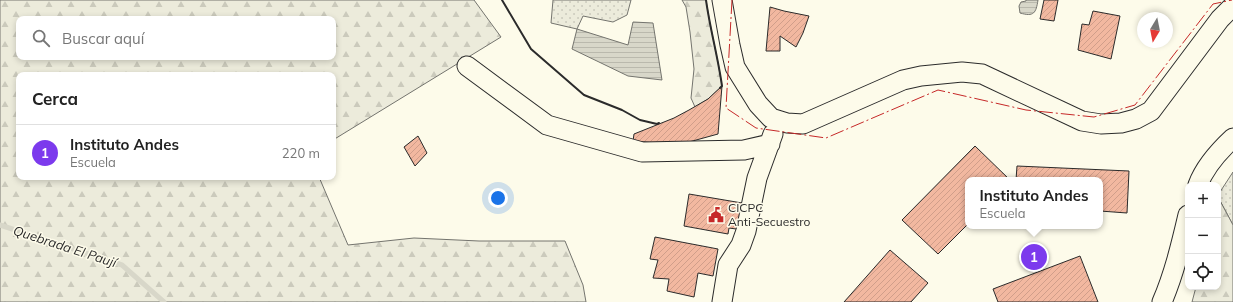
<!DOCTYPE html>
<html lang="es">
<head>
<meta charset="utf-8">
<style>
  :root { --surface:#fff; --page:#f6f6f6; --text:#222; --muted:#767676; --line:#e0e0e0; --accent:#7c3aed }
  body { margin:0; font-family:Mulish,sans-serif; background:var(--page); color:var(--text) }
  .controls { position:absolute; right:12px; bottom:12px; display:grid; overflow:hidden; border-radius:8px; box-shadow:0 2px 6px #0003 }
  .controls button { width:36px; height:36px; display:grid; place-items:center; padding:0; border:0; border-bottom:1px solid var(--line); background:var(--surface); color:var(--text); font:20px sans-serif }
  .compass { position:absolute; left:1137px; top:12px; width:36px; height:36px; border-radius:50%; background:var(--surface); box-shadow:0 2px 6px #0003; rotate:190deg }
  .you { position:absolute; left:498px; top:198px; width:14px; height:14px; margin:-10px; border:3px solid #fff; border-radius:50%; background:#1a73e8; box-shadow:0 0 0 6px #1a73e833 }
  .badge { display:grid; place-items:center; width:26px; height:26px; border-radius:50%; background:var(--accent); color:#fff; font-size:13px; font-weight:700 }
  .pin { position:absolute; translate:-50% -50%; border:2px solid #fff; box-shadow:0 1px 4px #0006 }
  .popup { position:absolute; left:965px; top:177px; width:138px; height:52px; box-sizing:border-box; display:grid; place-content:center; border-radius:8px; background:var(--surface); filter:drop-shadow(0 1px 3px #0005); font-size:13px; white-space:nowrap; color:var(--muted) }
  .popup b { font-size:15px; color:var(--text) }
  .popup::after { content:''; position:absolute; left:50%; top:100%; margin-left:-8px; border:8px solid transparent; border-top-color:var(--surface) }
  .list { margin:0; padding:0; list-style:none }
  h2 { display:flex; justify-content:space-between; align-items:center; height:52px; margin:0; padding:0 16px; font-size:17px }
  h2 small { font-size:13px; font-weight:400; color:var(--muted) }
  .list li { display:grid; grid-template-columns:26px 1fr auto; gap:12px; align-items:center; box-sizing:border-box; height:56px; padding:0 16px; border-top:1px solid var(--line) }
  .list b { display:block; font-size:15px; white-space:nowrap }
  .list p { margin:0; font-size:13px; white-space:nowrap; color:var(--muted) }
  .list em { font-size:13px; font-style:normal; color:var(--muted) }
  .icon { flex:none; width:22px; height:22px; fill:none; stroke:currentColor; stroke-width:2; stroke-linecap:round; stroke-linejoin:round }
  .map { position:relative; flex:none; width:1233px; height:302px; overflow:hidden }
  .search { position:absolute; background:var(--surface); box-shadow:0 2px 6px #0003; left:16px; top:16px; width:320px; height:44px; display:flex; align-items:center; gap:10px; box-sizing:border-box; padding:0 14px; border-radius:8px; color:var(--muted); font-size:15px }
  .panel { position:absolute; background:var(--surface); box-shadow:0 2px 6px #0003; left:16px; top:72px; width:320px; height:108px; border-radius:8px }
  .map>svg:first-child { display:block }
  .green { fill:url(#green-dots); stroke:#74746e }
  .forest { fill:url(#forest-firs); stroke:#74746e; fill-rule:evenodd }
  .water { fill:url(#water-rules); stroke:#74746e }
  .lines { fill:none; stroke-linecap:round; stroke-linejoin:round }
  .stream { stroke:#d8d7c9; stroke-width:5 }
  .building { fill:url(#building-hatch); stroke:#2b2b2b }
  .minor-casing { stroke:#2b2b2b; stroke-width:21 }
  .minor { stroke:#fdfbea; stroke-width:19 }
  .wall { stroke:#2b2b2b; stroke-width:2 }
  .power { stroke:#c62828; stroke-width:1; stroke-dasharray:14 3 2 3; stroke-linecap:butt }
  .labels { text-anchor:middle; stroke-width:3; stroke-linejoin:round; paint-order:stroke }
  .poi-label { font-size:12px; fill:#2b2b2b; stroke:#fdfbea; text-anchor:start }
  .water-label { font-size:13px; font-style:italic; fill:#2b2b2b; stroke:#fdfbea }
</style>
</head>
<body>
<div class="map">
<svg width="1233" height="302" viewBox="0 0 1233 302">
  <defs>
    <pattern id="green-dots" width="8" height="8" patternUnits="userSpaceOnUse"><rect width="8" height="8" fill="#ecebdb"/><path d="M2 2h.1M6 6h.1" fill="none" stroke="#cbcabc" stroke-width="1.8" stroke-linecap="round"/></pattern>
    <pattern id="forest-firs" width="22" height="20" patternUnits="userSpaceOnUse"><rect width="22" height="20" fill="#ecebdb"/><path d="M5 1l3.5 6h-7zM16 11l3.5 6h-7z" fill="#cbcabc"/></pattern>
    <pattern id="water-rules" width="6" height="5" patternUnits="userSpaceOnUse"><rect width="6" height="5" fill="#d8d7c9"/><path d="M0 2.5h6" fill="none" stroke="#bab9ad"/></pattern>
    <pattern id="building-hatch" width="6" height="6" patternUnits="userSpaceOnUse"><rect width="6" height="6" fill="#f2b8a0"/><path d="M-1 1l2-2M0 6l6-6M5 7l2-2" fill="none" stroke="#d09e8a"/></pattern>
  </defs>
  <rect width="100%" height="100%" fill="#fdfbea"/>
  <!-- green -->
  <path class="green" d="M 553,0 L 631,0 L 627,15 L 613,22 L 583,16 L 577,29 L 551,23 Z
    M 1233,172 L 1233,225 L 1218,197 L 1218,195 Z"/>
  <!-- forest -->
  <path class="forest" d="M 0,0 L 474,0 L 501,37 L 333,140 L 333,75 L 19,75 L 19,177 L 319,177 L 348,245 L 414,238 L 479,241 L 565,241 L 583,285 L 586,302 L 0,302 ZM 19,19 L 333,19 L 333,57 L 19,57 Z
    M 682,0 L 706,0 C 710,29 718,57 722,86 L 708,99 L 695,107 L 691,98 L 694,69 L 690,32 L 686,7 Z
    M 1218,197 L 1233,225 L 1233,302 L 1192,302 L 1196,287 L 1218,287 Z"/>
  <!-- water -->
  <path class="water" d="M 1026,0 L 1038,0 C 1036,13 1034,17 1020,13 L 1019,6 L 1021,2 L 1026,1 Z
    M 633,22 L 653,23 L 662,80 L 628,76 L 572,49 L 577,29 L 628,45 Z"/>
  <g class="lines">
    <!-- stream -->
    <path class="stream" d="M 0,225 L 122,265 L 164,302"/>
  </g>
  <!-- building -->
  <path class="building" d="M 1044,0 L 1058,0 L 1054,21 L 1040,19 Z
    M 770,7 L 784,11 L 809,16 L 803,33 L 796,47 L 780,36 L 780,51 L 766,51 Z
    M 1093,11 L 1120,16 L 1111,59 L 1078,50 L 1082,24 L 1089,25 Z
    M 722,86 L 718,134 L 678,145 L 633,141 L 634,134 L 674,118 L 689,110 L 708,99 Z
    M 418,136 L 427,153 L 415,166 L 404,147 Z
    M 975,146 L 1010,180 L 968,180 L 968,224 L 938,254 L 902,220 Z
    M 1017,166 L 1129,171 L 1127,213 L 1100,211 L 1100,180 L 1016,180 Z
    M 689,194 L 748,204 L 743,230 L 729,228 L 728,234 L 684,226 Z
    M 655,237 L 718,249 L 713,276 L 698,273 L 694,297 L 667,291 L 669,279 L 653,278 L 658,260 L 650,259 Z
    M 890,250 L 928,283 L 911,302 L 844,302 Z
    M 1080,256 L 1098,302 L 998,302 L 993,289 Z"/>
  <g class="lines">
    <defs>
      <path id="minor" d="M 722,0 L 730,45 L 735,67 L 758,104 L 771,118 L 787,123 L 803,124 L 903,80 L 921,76 L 962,72 L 982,74 L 1082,121 L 1101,124 L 1121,123 L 1136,119 L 1151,111 L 1220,19 L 1233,6
        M 467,66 L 547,125 L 642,152 L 744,150 L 770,144
        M 1198,185 C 1205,166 1219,151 1233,138
        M 722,302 L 728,265 L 741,245 L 746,231 L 757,178 L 773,134
        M 1162,302 C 1174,274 1181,245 1188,215"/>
    </defs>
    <!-- minor casing -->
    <use href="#minor" class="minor-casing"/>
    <!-- minor -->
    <use href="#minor" class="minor"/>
    <!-- wall -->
    <path class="wall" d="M 502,0 L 531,49 L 584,95 L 622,110 L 640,120 L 657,124 L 659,123
      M 706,0 C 710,29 718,57 722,86 L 720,88"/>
    <!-- power -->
    <path class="power" d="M 732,0 L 726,108 L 756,128 L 826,138 L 938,90 L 1026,110 L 1094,117 L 1135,105 L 1213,4 L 1232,0"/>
  </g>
  <!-- icons -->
  <defs>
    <symbol id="civic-bare" viewBox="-9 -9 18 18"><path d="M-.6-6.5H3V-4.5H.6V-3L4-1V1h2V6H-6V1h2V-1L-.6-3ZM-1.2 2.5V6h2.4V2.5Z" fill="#c62828" stroke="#fdfbea" stroke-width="2.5" paint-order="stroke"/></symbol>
  </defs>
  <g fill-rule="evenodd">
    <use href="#civic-bare" x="705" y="204" width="22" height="22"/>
  </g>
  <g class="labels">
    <!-- poi labels -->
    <g class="poi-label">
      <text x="728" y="212">CICPC<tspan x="728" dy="14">Anti-Secuestro</tspan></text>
    </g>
    <!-- water labels -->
    <g class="water-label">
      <text transform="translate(65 246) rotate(18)" y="5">Quebrada El Paují</text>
    </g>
  </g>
</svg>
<div class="controls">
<button>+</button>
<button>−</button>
<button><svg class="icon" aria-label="locate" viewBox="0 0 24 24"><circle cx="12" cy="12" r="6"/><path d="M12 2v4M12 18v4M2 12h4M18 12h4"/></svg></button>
</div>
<svg class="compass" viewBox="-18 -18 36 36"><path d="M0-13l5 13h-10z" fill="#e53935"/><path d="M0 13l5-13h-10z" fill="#767676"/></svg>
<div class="you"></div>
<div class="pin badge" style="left:1034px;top:257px">1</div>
<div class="popup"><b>Instituto Andes</b>Escuela</div>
<div class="search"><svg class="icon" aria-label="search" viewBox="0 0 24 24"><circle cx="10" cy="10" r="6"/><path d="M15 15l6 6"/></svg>Buscar aquí</div>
<section class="panel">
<h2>Cerca<small></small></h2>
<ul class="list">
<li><span class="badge">1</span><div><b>Instituto Andes</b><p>Escuela</p></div><em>220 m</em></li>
</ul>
</section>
</div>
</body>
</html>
